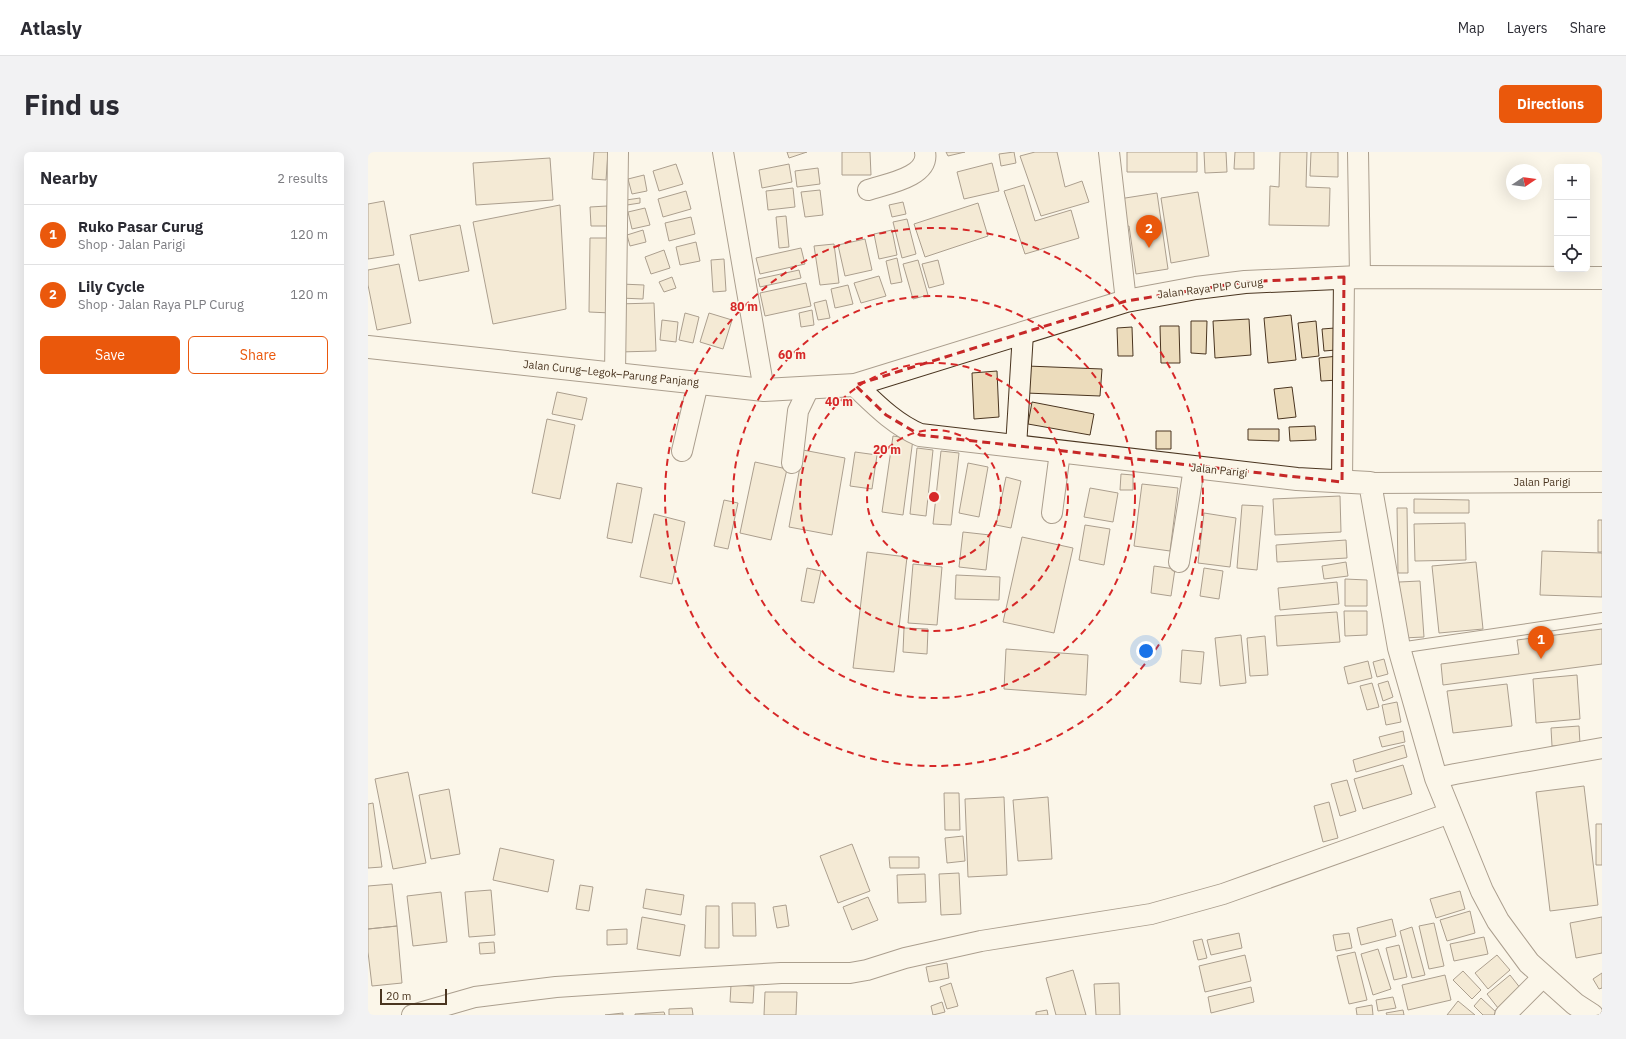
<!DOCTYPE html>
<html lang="en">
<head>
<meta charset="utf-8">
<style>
  :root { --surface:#fff; --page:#f2f2f3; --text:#2b2b33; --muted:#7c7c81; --line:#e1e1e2; --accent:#ea580c }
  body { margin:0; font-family:"IBM Plex Sans",sans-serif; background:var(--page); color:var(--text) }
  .controls { position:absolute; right:12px; top:12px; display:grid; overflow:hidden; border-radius:6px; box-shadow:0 4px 16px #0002 }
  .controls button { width:36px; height:36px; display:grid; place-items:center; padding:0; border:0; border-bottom:1px solid var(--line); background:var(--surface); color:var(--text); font:20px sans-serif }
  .compass { position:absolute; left:1138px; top:12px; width:36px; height:36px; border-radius:50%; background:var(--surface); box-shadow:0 4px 16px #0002; rotate:77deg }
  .scale { position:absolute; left:12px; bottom:10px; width:67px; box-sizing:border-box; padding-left:4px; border:2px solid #4a3520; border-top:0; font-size:11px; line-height:14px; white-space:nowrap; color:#4a3520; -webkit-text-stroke:3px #fbf6e9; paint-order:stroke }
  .you { position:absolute; left:778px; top:499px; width:14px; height:14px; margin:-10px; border:3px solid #fff; border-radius:50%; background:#1a73e8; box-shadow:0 0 0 6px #1a73e833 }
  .badge { display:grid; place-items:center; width:26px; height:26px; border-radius:50%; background:var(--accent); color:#fff; font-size:13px; font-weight:700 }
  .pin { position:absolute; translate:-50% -33px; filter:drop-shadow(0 1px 2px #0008) }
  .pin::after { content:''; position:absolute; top:21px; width:14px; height:12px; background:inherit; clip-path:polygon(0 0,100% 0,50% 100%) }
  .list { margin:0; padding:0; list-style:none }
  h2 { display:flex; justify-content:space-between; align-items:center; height:52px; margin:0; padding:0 16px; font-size:17px }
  h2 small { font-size:13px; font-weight:400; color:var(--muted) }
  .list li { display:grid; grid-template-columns:26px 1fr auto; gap:12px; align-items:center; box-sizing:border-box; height:60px; padding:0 16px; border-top:1px solid var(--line) }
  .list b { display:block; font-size:15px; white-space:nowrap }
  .list p { margin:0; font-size:13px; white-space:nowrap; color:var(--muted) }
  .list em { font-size:13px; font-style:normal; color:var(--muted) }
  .actions { display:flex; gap:8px; padding:12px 16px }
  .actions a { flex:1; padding:9px 0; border:1px solid var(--accent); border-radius:6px; text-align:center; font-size:14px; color:var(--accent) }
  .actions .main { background:var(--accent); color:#fff }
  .icon { flex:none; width:22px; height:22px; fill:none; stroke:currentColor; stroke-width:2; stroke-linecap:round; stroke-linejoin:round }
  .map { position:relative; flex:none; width:1234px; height:863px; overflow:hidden; border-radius:6px }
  header { display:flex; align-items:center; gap:24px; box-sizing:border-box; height:56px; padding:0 20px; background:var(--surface); border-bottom:1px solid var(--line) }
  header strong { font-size:19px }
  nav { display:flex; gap:22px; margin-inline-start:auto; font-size:14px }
  .intro { display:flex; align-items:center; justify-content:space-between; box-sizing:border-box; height:96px; padding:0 24px }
  h1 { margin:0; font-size:28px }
  .button { padding:10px 18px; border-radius:6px; background:var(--accent); color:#fff; font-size:14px; font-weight:700 }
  main { display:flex; gap:24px; padding:0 24px }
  aside { flex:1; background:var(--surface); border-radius:6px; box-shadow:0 4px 16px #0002 }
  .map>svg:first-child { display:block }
  .building { fill:#ecdcbc; stroke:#4a3520 }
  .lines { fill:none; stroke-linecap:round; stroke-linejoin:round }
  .lane-casing { stroke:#4a3520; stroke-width:12 }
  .street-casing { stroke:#4a3520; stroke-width:22 }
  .secondary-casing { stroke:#4a3520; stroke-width:24 }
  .primary-casing { stroke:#4a3520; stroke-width:24 }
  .lane { stroke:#fbf6e9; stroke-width:10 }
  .street { stroke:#fbf6e9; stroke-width:20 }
  .secondary { stroke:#fbf6e9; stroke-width:22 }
  .primary { stroke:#fbf6e9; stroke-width:22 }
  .marked { fill:none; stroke:#c62828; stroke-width:3; stroke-dasharray:8 5; stroke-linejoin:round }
  .ring { fill:none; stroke:#d62828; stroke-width:2; stroke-dasharray:7 5 }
  .labels { text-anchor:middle; stroke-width:3; stroke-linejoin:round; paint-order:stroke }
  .street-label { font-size:11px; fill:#4a3520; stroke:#fbf6e9 }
  .centre { fill:#d62828; stroke:#fbf6e9; stroke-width:2 }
  .ring-label { font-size:12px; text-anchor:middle; font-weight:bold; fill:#d62828; stroke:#fbf6e9; stroke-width:3; stroke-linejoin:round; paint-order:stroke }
</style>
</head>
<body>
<header>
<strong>Atlasly</strong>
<nav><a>Map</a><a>Layers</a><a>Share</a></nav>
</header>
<div class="intro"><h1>Find us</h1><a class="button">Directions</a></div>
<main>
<aside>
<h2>Nearby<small>2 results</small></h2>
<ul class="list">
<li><span class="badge">1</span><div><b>Ruko Pasar Curug</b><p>Shop · Jalan Parigi</p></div><em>120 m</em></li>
<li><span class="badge">2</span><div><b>Lily Cycle</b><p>Shop · Jalan Raya PLP Curug</p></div><em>120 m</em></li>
</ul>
<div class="actions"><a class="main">Save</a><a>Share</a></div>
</aside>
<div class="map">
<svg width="1234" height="863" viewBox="0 0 1234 863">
  <rect width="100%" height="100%" fill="#fbf6e9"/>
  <!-- building -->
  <path class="building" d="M 226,0 L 240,0 L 238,28 L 224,27 Z
    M 419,0 L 439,0 L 421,6 Z
    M 474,0 L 502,0 L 503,23 L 474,23 Z
    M 578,0 L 597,0 L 580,4 Z
    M 646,0 L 648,11 L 633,14 L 631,2 Z
    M 667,0 L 689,0 L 697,35 L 714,29 L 721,50 L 673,64 L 652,4 Z
    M 759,0 L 829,0 L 829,20 L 759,20 Z
    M 836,0 L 858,0 L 859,20 L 837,21 Z
    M 867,0 L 886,0 L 886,17 L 866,17 Z
    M 912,0 L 939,0 L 938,35 L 962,36 L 961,74 L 901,73 L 902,34 L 911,35 Z
    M 943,0 L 970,0 L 970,25 L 942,24 Z
    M 182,6 L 185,48 L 108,53 L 105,11 Z
    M 624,11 L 631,39 L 596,47 L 589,20 Z
    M 308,12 L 315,32 L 291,39 L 285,19 Z
    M 421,12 L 424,30 L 394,36 L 391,18 Z
    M 450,16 L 452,32 L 429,35 L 427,19 Z
    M 276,23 L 279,39 L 264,42 L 260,27 Z
    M 656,33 L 667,69 L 703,58 L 711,86 L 657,102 L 636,39 Z
    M 425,36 L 427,55 L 400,58 L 398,39 Z
    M 452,38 L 455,63 L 437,65 L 433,40 Z
    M 318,39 L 323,57 L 295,65 L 290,47 Z
    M 830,40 L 841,104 L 803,111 L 793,46 Z
    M 789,41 L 800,117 L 768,122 L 761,74 L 755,75 L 751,47 Z
    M 272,46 L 272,51 L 259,53 L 258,48 Z
    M 16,49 L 26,103 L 0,107 L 0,52 Z
    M 535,50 L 538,62 L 524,65 L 521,53 Z
    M 610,51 L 620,84 L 557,105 L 546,72 Z
    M 192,53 L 198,157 L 125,172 L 105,70 Z
    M 239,54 L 240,74 L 223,74 L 222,55 Z
    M 277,56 L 282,73 L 264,77 L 260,60 Z
    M 418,64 L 421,95 L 411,96 L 408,65 Z
    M 323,65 L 327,82 L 301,89 L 297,71 Z
    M 539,67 L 548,102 L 534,106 L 525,70 Z
    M 92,73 L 101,119 L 51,129 L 42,83 Z
    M 275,78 L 278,90 L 262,94 L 259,83 Z
    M 524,78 L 529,103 L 511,107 L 506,82 Z
    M 222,86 L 244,86 L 243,161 L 221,160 Z
    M 497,87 L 504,118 L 477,124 L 470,93 Z
    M 328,90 L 332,109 L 312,113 L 308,95 Z
    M 466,92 L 471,131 L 452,133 L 446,94 Z
    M 433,96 L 437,112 L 392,122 L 388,106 Z
    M 296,98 L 302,116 L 283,122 L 277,105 Z
    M 529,106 L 534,130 L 523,132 L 518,109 Z
    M 356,107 L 358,139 L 345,140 L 343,108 Z
    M 550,108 L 560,143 L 545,147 L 535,112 Z
    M 570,108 L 576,132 L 561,136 L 554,112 Z
    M 31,112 L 43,171 L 9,178 L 0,133 L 0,118 Z
    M 431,118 L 433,126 L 392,135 L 390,127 Z
    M 511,124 L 518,144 L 493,151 L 486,131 Z
    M 304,125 L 308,136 L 296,140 L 291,130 Z
    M 438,131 L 443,154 L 397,164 L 392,141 Z
    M 253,132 L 276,133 L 275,147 L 252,146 Z
    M 480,133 L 485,152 L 467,156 L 463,137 Z
    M 458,148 L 462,166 L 450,168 L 446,151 Z
    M 286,151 L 288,199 L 251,200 L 249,152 Z
    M 444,158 L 446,173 L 433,175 L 431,161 Z
    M 317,161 L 331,165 L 325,191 L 311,188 Z
    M 341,161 L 364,168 L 355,197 L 332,190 Z
    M 923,163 L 928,208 L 900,211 L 896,166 Z
    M 881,167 L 883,203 L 847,206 L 845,169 Z
    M 294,168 L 310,170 L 308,190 L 292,188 Z
    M 823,169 L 839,169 L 838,202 L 823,201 Z
    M 948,169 L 951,204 L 934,206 L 930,171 Z
    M 792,174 L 811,174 L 812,211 L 793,211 Z
    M 764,175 L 765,204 L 750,204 L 749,176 Z
    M 967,176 L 968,198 L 956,199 L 954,177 Z
    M 970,204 L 971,228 L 953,229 L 951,206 Z
    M 659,214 L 734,217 L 732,244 L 658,241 Z
    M 629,219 L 631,265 L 606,267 L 604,221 Z
    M 924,235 L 928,265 L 910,267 L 906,237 Z
    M 189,240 L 219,246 L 214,268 L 184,262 Z
    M 664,250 L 726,262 L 722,283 L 660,272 Z
    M 179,267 L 207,273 L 192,347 L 164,341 Z
    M 947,274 L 948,288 L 922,289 L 921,275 Z
    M 880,277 L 911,277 L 911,289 L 880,288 Z
    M 788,279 L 803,279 L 803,297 L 788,297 Z
    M 525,284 L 545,287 L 535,363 L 514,360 Z
    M 549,296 L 565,298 L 558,364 L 542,362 Z
    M 435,298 L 477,306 L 464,383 L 421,375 Z
    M 573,299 L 591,301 L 583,373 L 565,372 Z
    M 487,300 L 509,303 L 504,337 L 482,334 Z
    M 387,310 L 419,317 L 403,388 L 372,381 Z
    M 600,311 L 620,315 L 611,365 L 591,361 Z
    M 753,322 L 765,323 L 765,338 L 752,338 Z
    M 638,325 L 653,329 L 643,376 L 628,373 Z
    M 249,331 L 274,336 L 264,391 L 239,386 Z
    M 774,332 L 810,336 L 802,399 L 766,394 Z
    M 722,336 L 750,341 L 745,370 L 716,365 Z
    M 972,344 L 973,380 L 907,383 L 905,347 Z
    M 1046,347 L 1101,348 L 1101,361 L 1046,361 Z
    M 356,348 L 370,351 L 360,397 L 346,394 Z
    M 874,353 L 895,354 L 889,418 L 869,416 Z
    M 1029,356 L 1039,356 L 1040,421 L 1030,421 Z
    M 836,361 L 868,366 L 862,415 L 830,411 Z
    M 286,362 L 317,370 L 304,432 L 272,425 Z
    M 1230,368 L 1234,368 L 1234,400 L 1230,400 Z
    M 1097,371 L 1098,408 L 1047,409 L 1046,372 Z
    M 717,373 L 742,377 L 736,413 L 711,408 Z
    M 595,380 L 622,383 L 618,418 L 591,415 Z
    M 654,385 L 705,396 L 686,481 L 635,470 Z
    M 978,388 L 979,406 L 909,410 L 908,393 Z
    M 1174,399 L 1234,401 L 1234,445 L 1172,443 Z
    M 499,400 L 539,405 L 526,520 L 485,516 Z
    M 978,410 L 980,424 L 956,427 L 954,414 Z
    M 1108,410 L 1115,477 L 1071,481 L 1064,414 Z
    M 545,412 L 574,415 L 569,473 L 540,471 Z
    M 786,414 L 807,417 L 803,444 L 783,441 Z
    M 439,416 L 453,419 L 446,451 L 433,449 Z
    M 836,416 L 855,419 L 851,447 L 832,444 Z
    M 588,423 L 632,425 L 631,448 L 587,447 Z
    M 977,427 L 999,428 L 999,454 L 977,454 Z
    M 1052,429 L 1056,485 L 1035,486 L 1031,430 Z
    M 969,430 L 971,452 L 912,458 L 910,436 Z
    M 976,459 L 999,459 L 999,483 L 977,484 Z
    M 969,460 L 972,490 L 909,494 L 907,464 Z
    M 536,476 L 560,477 L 559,502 L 535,500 Z
    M 1234,477 L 1234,512 L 1075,533 L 1073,512 L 1151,502 L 1149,488 Z
    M 873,483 L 878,531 L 852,534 L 847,486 Z
    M 897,484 L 900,523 L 882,524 L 879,486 Z
    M 638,497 L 720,503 L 718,543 L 636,537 Z
    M 814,498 L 836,500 L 833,532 L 812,530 Z
    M 1016,507 L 1020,522 L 1009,525 L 1005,510 Z
    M 1000,509 L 1004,526 L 980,532 L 976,515 Z
    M 1209,523 L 1212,567 L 1168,571 L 1165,527 Z
    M 1020,529 L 1025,545 L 1015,549 L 1010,532 Z
    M 1004,531 L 1011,555 L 999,558 L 992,534 Z
    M 1139,532 L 1144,574 L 1085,581 L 1079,539 Z
    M 1029,550 L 1033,570 L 1018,573 L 1014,553 Z
    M 1211,574 L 1212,592 L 1184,594 L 1183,576 Z
    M 1035,579 L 1037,590 L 1014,595 L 1011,585 Z
    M 1036,593 L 1039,605 L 988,620 L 985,608 Z
    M 1035,613 L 1044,642 L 995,657 L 986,627 Z
    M 40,620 L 58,711 L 25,717 L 7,627 Z
    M 979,628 L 988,659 L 972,664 L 963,632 Z
    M 1216,634 L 1230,753 L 1182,759 L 1168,640 Z
    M 81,637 L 92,702 L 63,707 L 51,643 Z
    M 576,641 L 591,641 L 592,678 L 577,678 Z
    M 636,645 L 639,723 L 600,725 L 597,647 Z
    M 680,645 L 684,707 L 650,709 L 645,648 Z
    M 961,650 L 970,686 L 955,690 L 946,654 Z
    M 5,651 L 14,715 L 0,716 L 0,652 Z
    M 1228,672 L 1234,672 L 1234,713 L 1228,713 Z
    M 595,684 L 597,709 L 579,711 L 577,686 Z
    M 484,692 L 502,739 L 470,751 L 452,704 Z
    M 132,696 L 186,708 L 180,740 L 125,728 Z
    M 521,705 L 551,705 L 551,716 L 522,716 Z
    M 591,721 L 593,762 L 573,763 L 571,722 Z
    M 557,722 L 558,750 L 530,751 L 529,723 Z
    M 24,732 L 29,774 L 0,777 L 0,734 Z
    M 212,733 L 225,735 L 221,759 L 208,757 Z
    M 278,737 L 316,743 L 313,763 L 275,756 Z
    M 123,738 L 127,783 L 101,785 L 97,740 Z
    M 1092,739 L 1097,757 L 1068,766 L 1062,747 Z
    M 73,740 L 79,790 L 45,794 L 39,744 Z
    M 500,745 L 510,768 L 484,778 L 475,755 Z
    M 364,751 L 387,751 L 388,784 L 365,784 Z
    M 418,753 L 421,774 L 409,776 L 405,755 Z
    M 338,754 L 351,754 L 351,796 L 337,796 Z
    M 1102,759 L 1107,781 L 1079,789 L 1072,768 Z
    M 274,765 L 317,773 L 312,804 L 269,797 Z
    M 1234,765 L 1234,801 L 1208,806 L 1202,771 Z
    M 1024,767 L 1028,784 L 993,793 L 989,776 Z
    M 1066,771 L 1076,814 L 1061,817 L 1051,774 Z
    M 29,774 L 34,831 L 4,834 L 0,800 L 0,777 Z
    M 1044,775 L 1057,823 L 1044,826 L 1032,779 Z
    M 259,777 L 259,792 L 239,793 L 239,778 Z
    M 871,781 L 874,796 L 843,803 L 839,788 Z
    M 981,781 L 984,796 L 968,799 L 965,783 Z
    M 1116,785 L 1120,802 L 1086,809 L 1082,792 Z
    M 834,787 L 839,806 L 830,808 L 825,789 Z
    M 126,790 L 127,801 L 112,802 L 111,791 Z
    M 1031,793 L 1039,825 L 1026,828 L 1018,796 Z
    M 1010,797 L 1023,837 L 1005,843 L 993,802 Z
    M 987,800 L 999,848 L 981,852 L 969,804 Z
    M 877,803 L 883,829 L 837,840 L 831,814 Z
    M 1129,803 L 1142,818 L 1120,837 L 1107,821 Z
    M 579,811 L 581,826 L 561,830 L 558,815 Z
    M 705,818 L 718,863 L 688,863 L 678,826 Z
    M 1095,819 L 1113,838 L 1104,847 L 1085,828 Z
    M 1234,821 L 1234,836 L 1231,837 L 1225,827 Z
    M 1077,823 L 1083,848 L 1040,858 L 1034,833 Z
    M 1142,823 L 1153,837 L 1130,856 L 1119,842 Z
    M 583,831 L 590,854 L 579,857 L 572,835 Z
    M 751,831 L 752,863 L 728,863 L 726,832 Z
    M 363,833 L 386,834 L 385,851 L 362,850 Z
    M 883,835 L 886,850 L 843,861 L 840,845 Z
    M 397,840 L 429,840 L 428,863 L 396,863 Z
    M 1025,845 L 1028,856 L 1010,859 L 1008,848 Z
    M 1113,846 L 1129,861 L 1127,863 L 1115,863 L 1106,854 Z
    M 1090,849 L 1107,863 L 1079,863 Z
    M 574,850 L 577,860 L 565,863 L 563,854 Z
    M 1004,853 L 1005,863 L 989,863 L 988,856 Z
    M 324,856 L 325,863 L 301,863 L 301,857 Z
    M 679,858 L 680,863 L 668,863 L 668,860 Z
    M 1035,858 L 1036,863 L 1019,863 L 1018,861 Z
    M 296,860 L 297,863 L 267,863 L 267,862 Z
    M 255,861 L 255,863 L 237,863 Z"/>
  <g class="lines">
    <defs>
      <path id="lane" d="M 1031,496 L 1234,466"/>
      <path id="street" d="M 355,0 L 396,238
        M 741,0 L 758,149
        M 990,0 L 992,125
        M 500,38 C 518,32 562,25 557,0
        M 247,222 L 250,0
        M 648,295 L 655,181
        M 314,299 L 330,231
        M 424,311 L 430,259 L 441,236
        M 974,330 L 976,125
        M 1002,331 L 1234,330
        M 684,361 L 692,300
        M 811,410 L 826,316
        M 1068,626 L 1087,622 L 1234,596
        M 44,863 L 107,845 L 188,835 L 294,828 L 413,821 L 482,821 L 499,818 L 537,806 L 613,789 L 783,762 L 855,742 L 1082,661
        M 1137,863 L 1176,824"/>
      <path id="secondary" d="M 487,233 C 507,252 526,272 552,283 L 929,327 L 1002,331 L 1031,496 L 1068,626 L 1114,739 L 1130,769 L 1161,811 L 1207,852 L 1224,863"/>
      <path id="primary" d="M 0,195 L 396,238 L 487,233 L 758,149 L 828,136 L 877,130 L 992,125 L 1234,126"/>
    </defs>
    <!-- lane casing -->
    <use href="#lane" class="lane-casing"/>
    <!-- street casing -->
    <use href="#street" class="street-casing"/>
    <!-- secondary casing -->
    <use href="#secondary" class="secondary-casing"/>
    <!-- primary casing -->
    <use href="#primary" class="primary-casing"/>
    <!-- lane -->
    <use href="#lane" class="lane"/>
    <!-- street -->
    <use href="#street" class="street"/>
    <!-- secondary -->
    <use href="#secondary" class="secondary"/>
    <!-- primary -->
    <use href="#primary" class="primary"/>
  </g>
  <!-- marked area -->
  <path d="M0 0H1234V863H0ZM 976,125 L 974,330 L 552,283 L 518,263 L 487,233 L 758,149 L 877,130 Z" fill="#fbf6e9" fill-opacity=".55" fill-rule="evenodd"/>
  <path class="marked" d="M 976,125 L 974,330 L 552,283 L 518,263 L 487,233 L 758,149 L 877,130 Z"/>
  <!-- distance rings -->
  <g class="ring">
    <circle cx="566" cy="345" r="67"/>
    <circle cx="566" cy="345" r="134"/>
    <circle cx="566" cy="345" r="201"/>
    <circle cx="566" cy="345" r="269"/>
  </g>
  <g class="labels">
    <!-- street labels -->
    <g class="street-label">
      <text transform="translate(842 136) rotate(-7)" y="4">Jalan Raya PLP Curug</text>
      <text transform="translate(243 221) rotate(6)" y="4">Jalan Curug–Legok–Parung Panjang</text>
      <text transform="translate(851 318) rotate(6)" y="4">Jalan Parigi</text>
      <text x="1174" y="334">Jalan Parigi</text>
    </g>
  </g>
  <circle cx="566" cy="345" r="6" class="centre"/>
  <g class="ring-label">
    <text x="376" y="159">80 m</text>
    <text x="424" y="207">60 m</text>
    <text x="471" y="254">40 m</text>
    <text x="519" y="302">20 m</text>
  </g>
</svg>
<div class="controls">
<button>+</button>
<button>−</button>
<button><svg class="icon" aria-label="locate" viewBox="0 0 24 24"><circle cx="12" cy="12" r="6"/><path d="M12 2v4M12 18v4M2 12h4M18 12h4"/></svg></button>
</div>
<svg class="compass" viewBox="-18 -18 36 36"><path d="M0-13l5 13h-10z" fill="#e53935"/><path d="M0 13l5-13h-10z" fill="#7c7c81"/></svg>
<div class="scale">20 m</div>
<div class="you"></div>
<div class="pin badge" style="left:1173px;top:507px">1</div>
<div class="pin badge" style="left:781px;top:96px">2</div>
</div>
</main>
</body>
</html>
